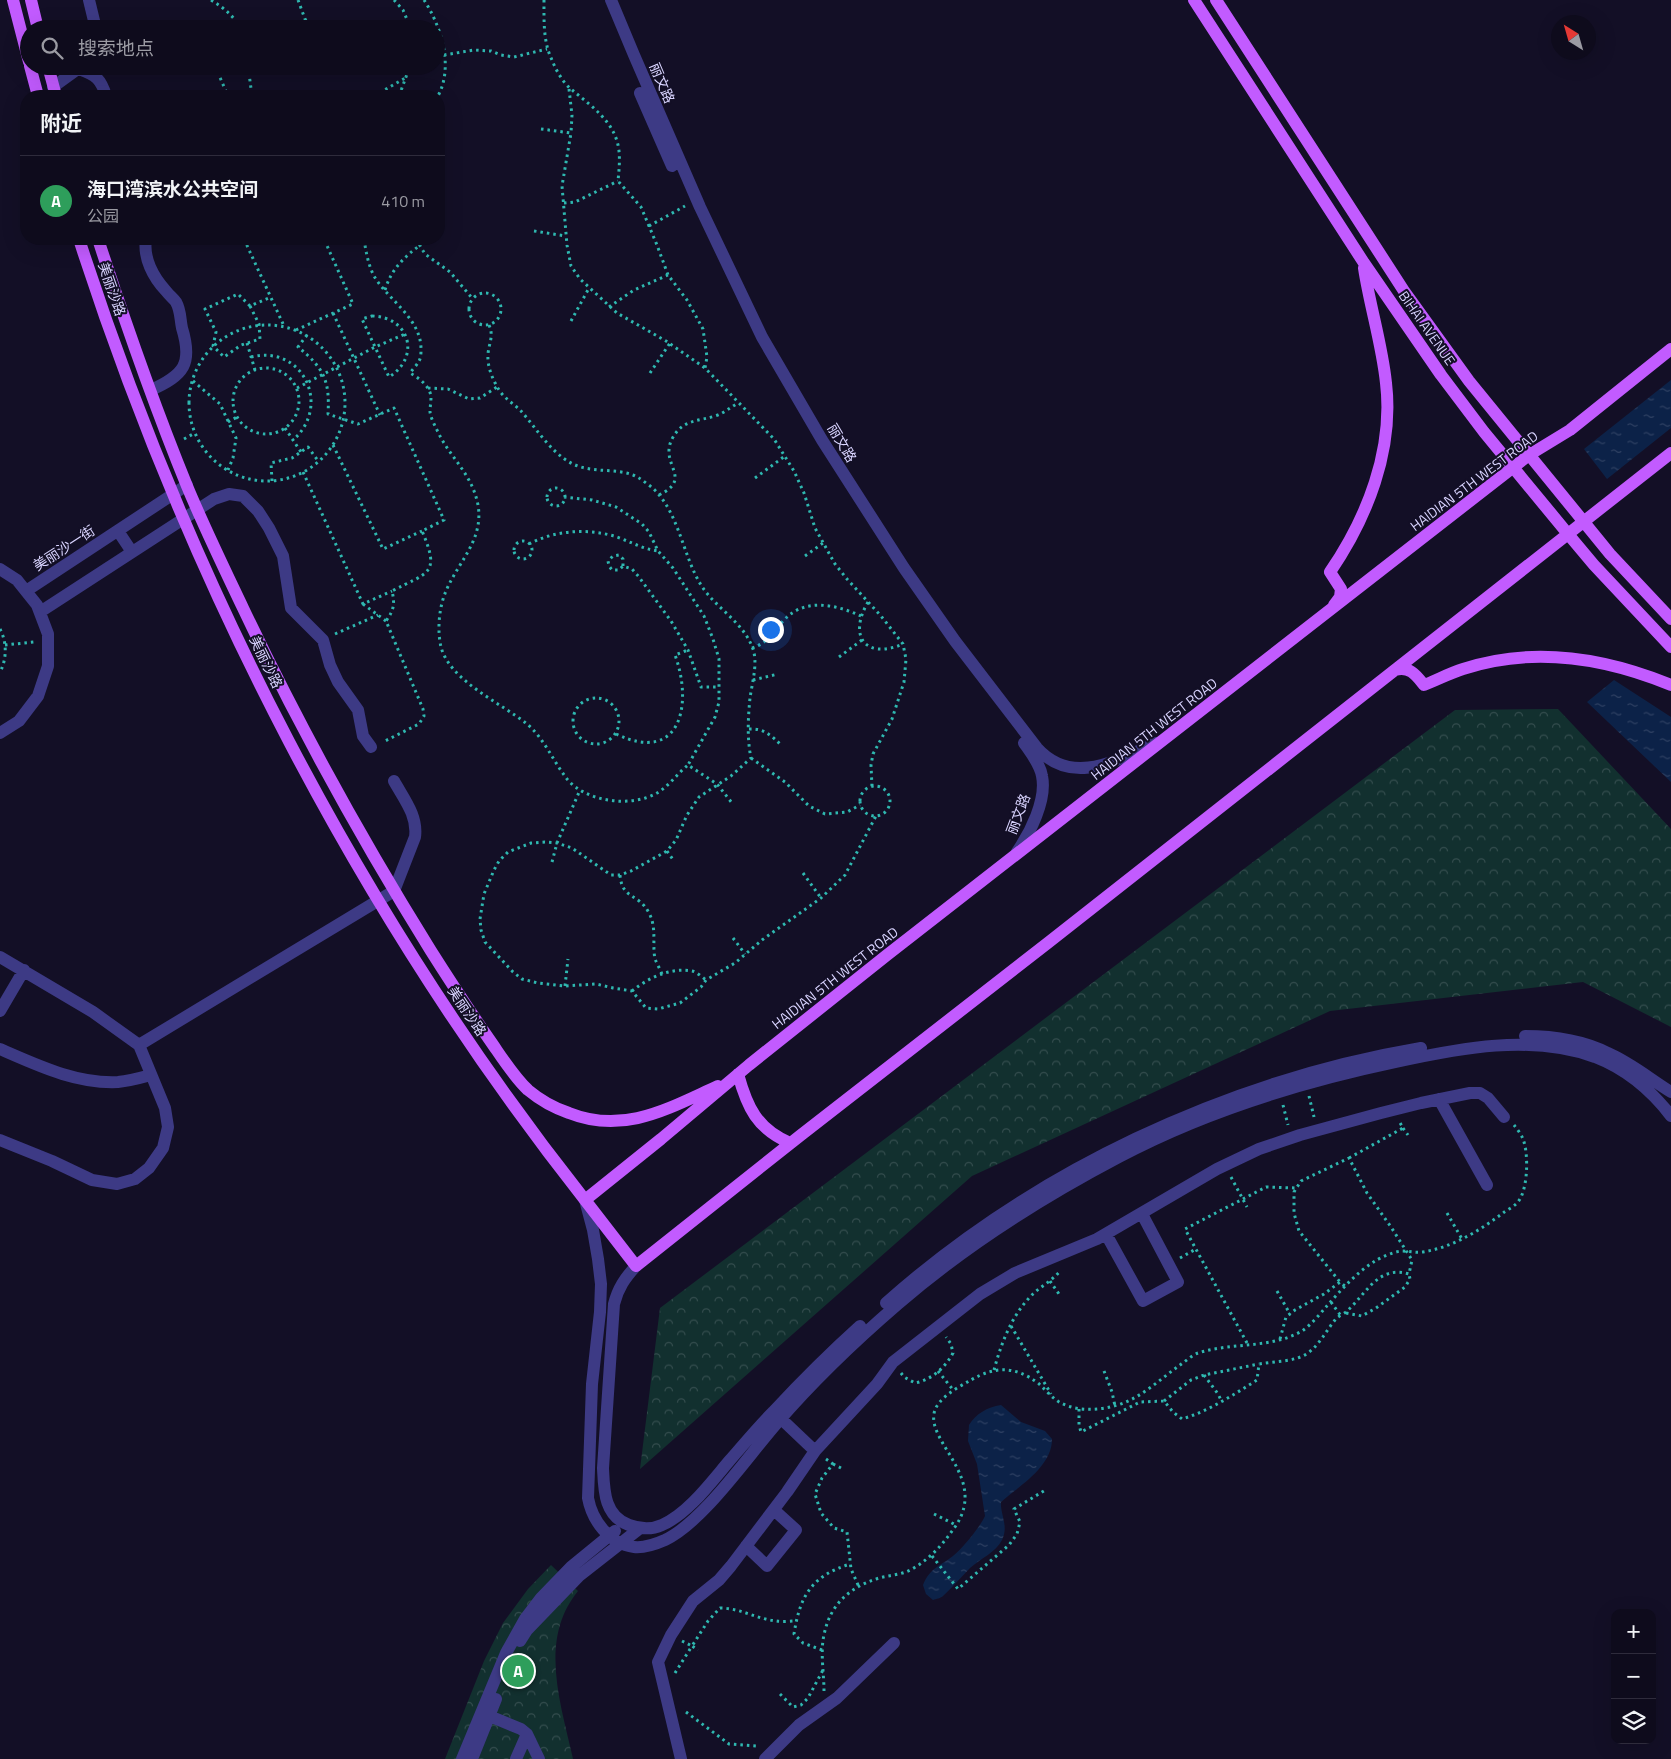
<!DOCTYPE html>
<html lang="zh">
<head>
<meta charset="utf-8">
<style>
  :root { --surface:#0e0b1c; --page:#171425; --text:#f1f3f6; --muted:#9b9ba3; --line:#2e2b3b; --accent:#8c9099 }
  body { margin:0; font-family:"Titillium Web","Noto Sans SC",sans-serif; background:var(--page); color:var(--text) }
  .controls { position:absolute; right:15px; bottom:15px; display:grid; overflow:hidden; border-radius:10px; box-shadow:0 5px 20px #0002 }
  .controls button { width:45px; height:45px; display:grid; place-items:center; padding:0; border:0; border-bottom:1px solid var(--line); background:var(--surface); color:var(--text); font:25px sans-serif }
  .compass { position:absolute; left:1551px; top:15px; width:45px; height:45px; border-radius:50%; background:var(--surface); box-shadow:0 5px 20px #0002; rotate:323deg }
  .you { position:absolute; left:770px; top:629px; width:18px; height:18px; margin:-12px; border:4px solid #fff; border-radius:50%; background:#1a73e8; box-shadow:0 0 0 8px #1a73e833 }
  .badge { display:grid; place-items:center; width:32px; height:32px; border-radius:50%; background:var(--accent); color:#fff; font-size:16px; font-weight:700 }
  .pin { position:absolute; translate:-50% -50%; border:2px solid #fff; box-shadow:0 1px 5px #0006 }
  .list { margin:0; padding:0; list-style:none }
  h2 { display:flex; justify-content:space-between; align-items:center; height:65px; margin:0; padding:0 20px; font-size:21px }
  h2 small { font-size:16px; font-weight:400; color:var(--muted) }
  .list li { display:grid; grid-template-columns:32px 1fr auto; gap:15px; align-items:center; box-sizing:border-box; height:90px; padding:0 20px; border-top:1px solid var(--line) }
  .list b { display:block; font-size:19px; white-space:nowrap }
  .list p { margin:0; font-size:16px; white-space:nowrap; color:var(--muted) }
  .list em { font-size:16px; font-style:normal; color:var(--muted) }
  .icon { flex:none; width:28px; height:28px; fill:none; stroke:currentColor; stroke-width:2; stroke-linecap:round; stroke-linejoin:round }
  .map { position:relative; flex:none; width:1671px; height:1759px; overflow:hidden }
  .search { position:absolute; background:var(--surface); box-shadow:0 5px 20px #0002; left:20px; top:20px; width:425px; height:55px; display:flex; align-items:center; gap:12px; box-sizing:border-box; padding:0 18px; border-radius:28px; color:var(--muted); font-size:19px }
  .panel { position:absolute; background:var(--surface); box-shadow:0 5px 20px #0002; left:20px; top:90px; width:425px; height:155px; border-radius:20px }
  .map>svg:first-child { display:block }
  .park { fill:url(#park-crowns) }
  .water { fill:url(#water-ripples) }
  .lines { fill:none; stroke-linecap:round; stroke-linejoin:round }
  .path { stroke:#2fb8b0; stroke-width:3; stroke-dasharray:2.5 4; stroke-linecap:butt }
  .minor { stroke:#3d3a85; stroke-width:12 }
  .major { stroke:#c25bff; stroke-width:12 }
  .labels { text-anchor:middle; stroke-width:4; stroke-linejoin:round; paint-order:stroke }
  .street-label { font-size:14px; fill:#d9d4ff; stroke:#130f26 }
</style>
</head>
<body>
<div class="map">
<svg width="1671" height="1759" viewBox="0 0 1671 1759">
  <defs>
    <pattern id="park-crowns" width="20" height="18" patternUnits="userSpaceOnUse" patternTransform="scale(1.25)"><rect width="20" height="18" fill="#12302f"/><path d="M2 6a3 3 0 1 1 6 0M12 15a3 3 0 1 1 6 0" fill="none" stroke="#344d4e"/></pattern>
    <pattern id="water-ripples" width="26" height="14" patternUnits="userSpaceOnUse" patternTransform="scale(1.25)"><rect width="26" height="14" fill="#0c2248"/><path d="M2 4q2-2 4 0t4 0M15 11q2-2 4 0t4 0" fill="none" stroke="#2f4163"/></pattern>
  </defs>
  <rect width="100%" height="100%" fill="#130f26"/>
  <!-- park -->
  <path class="park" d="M 1558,709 L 1671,829 L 1671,1027 L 1583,982 L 1330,1011 L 972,1176 L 640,1469 L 660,1308 L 1455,710 Z
    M 551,1565 L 578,1591 C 538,1640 561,1704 573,1759 L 445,1759 L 484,1661 L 503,1623 L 528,1589 Z"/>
  <!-- water -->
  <path class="water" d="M 1671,380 L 1671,428 L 1607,479 L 1584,449 Z
    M 1614,680 L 1671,717 L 1671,782 L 1587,702 Z
    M 1001,1405 L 1021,1422 L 1045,1431 L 1052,1439 C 1052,1467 1019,1486 1001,1502 C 1000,1515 1009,1525 1002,1540 C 996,1552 980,1559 970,1568 C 961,1577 953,1587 943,1596 C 941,1598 936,1599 933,1600 L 926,1594 L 923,1585 C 930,1568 940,1566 953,1556 C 963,1548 980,1527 985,1516 L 977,1464 L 968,1441 L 969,1425 C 976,1414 987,1407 1001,1405 Z"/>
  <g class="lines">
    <!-- path -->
    <path class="path" d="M 211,0 C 224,8 234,16 241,29
      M 298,0 L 305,19 L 313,29
      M 394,0 L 403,10 L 411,29
      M 424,0 C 441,26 454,66 438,96
      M 544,0 C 544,20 543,42 552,60 C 556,70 563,83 571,89 C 591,106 616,122 619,151 C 620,161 619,171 618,181 L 641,207 L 657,245 L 668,275 L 687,300 L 703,329 L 707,357 L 705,368
      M 444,55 L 474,50 L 491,51 L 501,55 L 514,57 L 547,49
      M 215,66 L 228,96
      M 248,66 L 252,96
      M 248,70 L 263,66
      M 112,73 L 114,66
      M 569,89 L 572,115 L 571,133
      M 324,96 L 327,92
      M 374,96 L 407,77
      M 399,96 L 410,66
      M 541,129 L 571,133 L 562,186 L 567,245 L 571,266 L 580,279 L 617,313 L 666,341 L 705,368 L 774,439 L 794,471 L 804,493 L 815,528 L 835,564 L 847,579 L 881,616 L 903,644 L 906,659 L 904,682 L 892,719 L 873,754 L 871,765 L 872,787
      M 564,203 L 575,202 L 618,181
      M 649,226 L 685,206
      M 534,231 L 566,236
      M 244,239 L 284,326
      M 364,239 C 366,252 368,264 374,276 C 388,300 421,318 421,349 C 421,353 421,358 419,361 C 417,365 413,369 410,373 C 419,378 430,386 431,397 C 431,402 430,407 430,412 C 431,418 434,424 437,430 C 449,457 472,473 478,505 C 484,540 458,562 446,591 C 439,607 437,630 441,647 C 450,681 501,703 527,724 C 544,738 553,761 567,779 C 586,802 631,808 657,793 C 669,786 677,774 688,765 L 717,784 L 732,803
      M 416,239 L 425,254 L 450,272 L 472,298
      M 385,290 C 391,270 403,258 419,246
      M469 309a16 16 0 1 1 32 0a16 16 0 1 1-32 0Z
      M 250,306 L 259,324 L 260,339 L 241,345 L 224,357 L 213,346 L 216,332 L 205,309 L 238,294 L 250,306 L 271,297
      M 609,307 L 634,290 L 668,275
      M 333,313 L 380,415
      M 372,316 C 410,317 421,357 389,377 L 362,319 Z
      M 571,321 L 589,288
      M189 403a78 78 0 1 1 156 0a78 78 0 1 1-156 0Z
      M 489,325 C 494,336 489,343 488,354 C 487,367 493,380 499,390 C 505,399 514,404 521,411 C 538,430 555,460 581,467 C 598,472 617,469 633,475 C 638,477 642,480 646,483 C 678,504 682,555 701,585 C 716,609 743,621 753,649 C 758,664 752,683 750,698 C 748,718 747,739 751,758 L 731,776 L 699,797 L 687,815 L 676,840 L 667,851 L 631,871 L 620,875 L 611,875 L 572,848 L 557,843 L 545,842 L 531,843 L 508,852 L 499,861 L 494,870 L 484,894 L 480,919 L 481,930 L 485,942 L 513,972 L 522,979 L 538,983 L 565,986 L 596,984 L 613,988 L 632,991 L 646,1008 L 658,1009 L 680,1003 L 701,987 L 706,980 L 735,963 L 762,940 L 821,898 L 845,875 L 876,816
      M 296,330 L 353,304 L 324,239
      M 307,335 L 298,347 C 324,368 330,381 328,414 L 358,424 L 394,408 L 444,520 L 422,531 C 441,575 428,572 392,591 C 395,604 394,610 386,621 L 423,709 L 424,716 L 419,724 L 383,742
      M 247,343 L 255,370
      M 251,357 C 303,344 332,406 293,440
      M233 401a33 33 0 1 1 66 0a33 33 0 1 1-66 0Z
      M 650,373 L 670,343
      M 193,381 L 220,404 L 236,438 L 233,458 L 228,470
      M 297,388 L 375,347 L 405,334
      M 428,388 L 448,389 L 469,399 L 480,398 L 497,387
      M 228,422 L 237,417
      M 285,428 L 301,452
      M 184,439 L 195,433
      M 333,445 L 383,549 L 422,531
      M 303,472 L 363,604 L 392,591
      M 755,478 L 785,456
      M 272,481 L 271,463 L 292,458 L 308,447 L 319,462
      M547 497a9 9 0 1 1 18 0a9 9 0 1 1-18 0Z
      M 659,495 C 694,478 659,465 672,439 C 683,418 699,422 718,415 C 725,412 731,407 738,403
      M 564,497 L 592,500 L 616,507 L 642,524 L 649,532 L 658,551 L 673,568 L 704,616 L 713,639 L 719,659 L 719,702 L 715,717 L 688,765
      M514 550a9 9 0 1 1 18 0a9 9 0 1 1-18 0Z
      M 529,544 C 555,530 589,528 617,537 C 631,542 643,549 658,551
      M 805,556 L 823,543
      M 623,566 L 623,559 L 619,555 L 613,556 L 608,561 L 609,566 L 612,570 L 619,570 L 623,566 L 632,569 L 639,577 L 671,621 L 688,650 L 701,687 L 719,687
      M 868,602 C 848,636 865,660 903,644
      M 363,604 L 386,621
      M 0,629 C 7,642 7,659 0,672
      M 335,634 L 378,615
      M 5,645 L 34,642
      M 752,648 C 768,643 773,632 784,620 C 805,597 837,605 861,616
      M 839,657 L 862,640
      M 753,680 L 778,674
      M573 721a23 23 0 1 1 46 0a23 23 0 1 1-46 0Z
      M 749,729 C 764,728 772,736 782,746
      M 616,734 C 681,765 693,704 675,655 L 688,650
      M 751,758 L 785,782 L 809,806 L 825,814 L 847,812 L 860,805
      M860 801a15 15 0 1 1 30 0a15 15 0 1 1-30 0Z
      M 667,851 L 674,861
      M 552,862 L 557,843 L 580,790
      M 803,873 L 821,898
      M 620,875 C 622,900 639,893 649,913 C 657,928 652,944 655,959 C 657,964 660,969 662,974
      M 733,938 L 745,954
      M 565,986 L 568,959
      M 632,991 C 648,978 671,967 692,971 C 697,972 702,977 706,980
      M 1309,1096 L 1314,1117
      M 1283,1105 L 1288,1125
      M 1403,1128 L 1408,1135
      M 1349,1158 L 1403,1128 L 1399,1121
      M 1231,1177 L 1247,1207
      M 1447,1213 L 1462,1239
      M 1180,1258 L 1196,1249
      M 1050,1281 L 1061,1297
      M 1277,1291 L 1290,1314
      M 1331,1302 L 1341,1316
      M 1346,1313 L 1362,1316 L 1376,1308 L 1405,1287 L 1410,1279 L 1409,1274
      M 1011,1326 L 1051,1394
      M 1280,1339 L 1286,1317 L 1295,1310 L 1324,1294 L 1340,1282 L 1346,1287
      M 1247,1343 L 1185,1229 L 1266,1187 L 1296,1188
      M 994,1370 C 1001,1344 1011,1317 1030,1297 C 1039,1287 1051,1282 1060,1271
      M 938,1371 L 954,1391
      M 1104,1371 L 1112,1392 L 1115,1406
      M 901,1373 L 904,1377 L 915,1383 C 931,1380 945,1368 953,1353 L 951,1344 L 946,1337
      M 1204,1375 L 1218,1394 L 1222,1402
      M 1164,1401 L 1191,1380 L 1204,1375 L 1259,1364
      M 1079,1409 L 1079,1425 L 1081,1432 L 1140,1402 L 1164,1401 L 1173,1412 L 1182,1419 C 1209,1411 1233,1395 1257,1380 L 1259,1364 C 1275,1361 1295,1362 1308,1353 C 1320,1344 1326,1331 1335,1320 C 1338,1316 1344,1314 1347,1311 C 1367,1293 1378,1265 1409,1274 L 1412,1260 L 1391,1227 L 1367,1193 L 1349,1158 L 1301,1181 L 1294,1192 L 1294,1213 L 1299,1231 L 1340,1282
      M 826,1459 L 833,1464 L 822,1478 L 815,1494 L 821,1513 L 834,1528 L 847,1532 L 851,1569 L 859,1587
      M 833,1464 L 841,1468
      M 934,1514 L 956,1525
      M 932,1556 L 958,1589 L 1009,1545 L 1017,1534 L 1020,1522 L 1014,1509 L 1047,1489
      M 682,1641 L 692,1646 L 708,1621 L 720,1608 C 740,1608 757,1619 776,1621 C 782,1622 790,1621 796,1621
      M 822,1650 L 803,1643 L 794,1634 C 800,1595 812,1576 850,1564
      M 675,1673 L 692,1646 L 698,1650
      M 824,1691 C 824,1673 820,1652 824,1635 C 830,1604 850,1587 879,1578 C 890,1575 902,1575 912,1569 C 930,1559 943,1544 955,1527 C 992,1473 913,1436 939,1403 C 946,1394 960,1386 971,1380 C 995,1366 1015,1366 1038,1383 C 1045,1389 1051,1397 1059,1402 C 1075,1411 1096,1411 1114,1406 C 1139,1400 1159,1380 1180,1365 C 1186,1361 1192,1355 1198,1353 C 1232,1342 1271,1349 1302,1331 C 1311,1325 1319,1315 1326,1307 C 1340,1291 1357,1272 1375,1261 C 1382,1257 1393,1252 1401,1251 C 1409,1251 1415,1253 1423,1252 C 1453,1247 1479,1231 1503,1213 C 1507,1210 1513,1207 1517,1203 C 1528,1192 1529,1154 1523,1139 C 1521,1134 1517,1129 1514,1125
      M 780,1694 L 793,1707 L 801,1705 L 808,1698 L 823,1670
      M 686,1712 L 729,1744 L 756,1746"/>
    <!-- minor -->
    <path class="minor" d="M 89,0 L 96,29
      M 611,0 L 634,55 L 700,207 L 762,337 L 822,440 L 904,568 L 955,641 L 1037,748 C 1072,787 1117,760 1156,743
      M 79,69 C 96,75 101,79 106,96
      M 53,87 L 82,66
      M 640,93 L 672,166
      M 146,239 C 143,258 153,277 166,291 C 169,295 173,298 176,302 C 181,311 180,319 182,328 C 193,364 184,375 151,390
      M 118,531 L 132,552
      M 0,569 L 17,580 L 37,605 L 48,634 L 48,666 L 38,696 L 19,721 L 0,733
      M 26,591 L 187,485
      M 40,612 L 214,499 L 229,494 L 243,496 L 258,511 L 269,528 L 283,556 L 291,608 L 323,640 L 330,665 L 338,682 L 358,710 L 363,736 L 371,747
      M 1017,852 C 1030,833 1047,800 1042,776 C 1040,764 1031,753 1024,743
      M 0,957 L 93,1012 L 139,1045 L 165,1108 L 168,1127 L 163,1148 L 149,1168 L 135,1179 L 117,1184 L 92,1180 L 52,1161 L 0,1140
      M 0,1011 L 24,970
      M 1525,1036 C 1553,1036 1582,1040 1608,1053 C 1631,1063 1650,1079 1671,1092
      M 139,1045 L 394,891 L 415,837 C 418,816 404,799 394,781
      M 0,1049 C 37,1065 76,1084 118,1082 C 129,1081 140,1078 151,1075
      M 1439,1099 L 1487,1185
      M 585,1200 L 593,1230 L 598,1259 L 601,1284 L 600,1312 L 592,1384 L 588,1498 C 592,1520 609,1544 634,1547 C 644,1548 656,1544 665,1540 C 703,1522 748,1456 777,1423 C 814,1380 855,1341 898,1304 C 965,1246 1041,1198 1119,1157 C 1206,1111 1301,1082 1396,1062 C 1460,1048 1531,1034 1595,1057 C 1626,1069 1651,1090 1671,1116
      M 1106,1234 L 1143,1301 L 1178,1282 L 1142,1214
      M 636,1266 C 625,1278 618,1288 614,1304 L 603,1468 C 604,1490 604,1516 629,1525 C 640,1529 651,1530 662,1525 C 688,1514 712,1481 730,1460 C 744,1444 758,1427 773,1412 C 801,1382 830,1353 860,1326
      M 886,1303 C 1033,1172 1226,1081 1421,1048
      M 775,1413 L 815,1451
      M 746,1546 L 767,1566 L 796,1530 L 774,1510
      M 520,1641 L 527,1630 L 579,1576 L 639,1529
      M 482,1713 L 521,1729 L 527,1734 L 539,1759
      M 462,1759 L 506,1653 L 525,1619 L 541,1598 L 571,1567 L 615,1531
      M 472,1759 L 496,1699
      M 516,1759 L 527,1734
      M 681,1759 L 658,1662 L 671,1635 L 693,1601 L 719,1580 L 731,1566 L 787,1492 L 815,1451 L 877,1384 L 893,1362 L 980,1294 L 1015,1273 L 1097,1239 L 1217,1169 L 1259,1149 L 1300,1135 L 1381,1113 L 1421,1103 L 1470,1093 L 1480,1093 L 1488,1098 L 1504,1117
      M 765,1759 L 799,1725 L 837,1698 L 894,1643"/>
    <!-- major -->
    <path class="major" d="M 13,0 L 29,62
      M 31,0 L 38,29
      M 1194,0 L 1364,263 L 1441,375 L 1484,432 L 1568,534 L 1594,565 L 1671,647
      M 1216,0 L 1404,291 L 1469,381 L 1610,554 L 1671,619
      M 30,66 L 38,96
      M 48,66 L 56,96
      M 79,239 C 190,584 360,915 585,1200
      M 98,239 C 125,322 154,405 187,486 C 204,527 224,568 243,608 C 299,726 362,840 431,951 C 450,981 469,1010 489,1039 C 501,1056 513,1076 528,1090 C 540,1100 554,1108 569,1113 C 624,1135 669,1108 718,1086
      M 1671,349 L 1570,430 L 1529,455 L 887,955 L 749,1065 L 661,1139 L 585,1200 L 636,1266 L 801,1135 L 1049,942 L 1671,453
      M 1334,605 L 1340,597 L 1341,589 L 1330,572 C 1367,518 1394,450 1386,383 C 1382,344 1370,307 1364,268
      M 1395,670 C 1410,666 1416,675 1424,685 C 1437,680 1450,673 1463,669 C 1533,646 1605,658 1671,685
      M 738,1074 C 747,1107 757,1129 790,1143"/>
  </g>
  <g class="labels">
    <!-- street labels -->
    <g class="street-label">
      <text transform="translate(662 83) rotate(67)" y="5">丽文路</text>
      <text transform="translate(112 289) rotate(71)" y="5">美丽沙路</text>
      <text transform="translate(1427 328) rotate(55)" y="5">BIHAI AVENUE</text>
      <text transform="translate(842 443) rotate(59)" y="5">丽文路</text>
      <text transform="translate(1474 481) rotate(-37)" y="5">HAIDIAN 5TH WEST ROAD</text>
      <text transform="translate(64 548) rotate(-33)" y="5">美丽沙一街</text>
      <text transform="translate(266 662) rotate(64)" y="5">美丽沙路</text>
      <text transform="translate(1154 729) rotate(-38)" y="5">HAIDIAN 5TH WEST ROAD</text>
      <text transform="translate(1018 814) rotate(-69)" y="5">丽文路</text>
      <text transform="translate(835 978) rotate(-38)" y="5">HAIDIAN 5TH WEST ROAD</text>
      <text transform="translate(467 1011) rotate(56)" y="5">美丽沙路</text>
    </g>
  </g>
</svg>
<div class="controls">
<button>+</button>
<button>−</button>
<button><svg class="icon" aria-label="layers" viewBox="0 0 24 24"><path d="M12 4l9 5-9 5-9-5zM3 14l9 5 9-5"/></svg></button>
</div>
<svg class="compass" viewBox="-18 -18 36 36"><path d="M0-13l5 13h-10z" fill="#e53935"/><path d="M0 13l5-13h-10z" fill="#9b9ba3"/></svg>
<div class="you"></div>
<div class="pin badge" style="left:518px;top:1671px;background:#2e9e5b">A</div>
<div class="search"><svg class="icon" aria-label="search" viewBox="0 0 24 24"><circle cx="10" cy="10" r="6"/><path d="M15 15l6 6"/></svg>搜索地点</div>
<section class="panel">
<h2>附近<small></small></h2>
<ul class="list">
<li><span class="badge" style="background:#2e9e5b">A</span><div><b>海口湾滨水公共空间</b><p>公园</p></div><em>410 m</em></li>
</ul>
</section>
</div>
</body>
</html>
